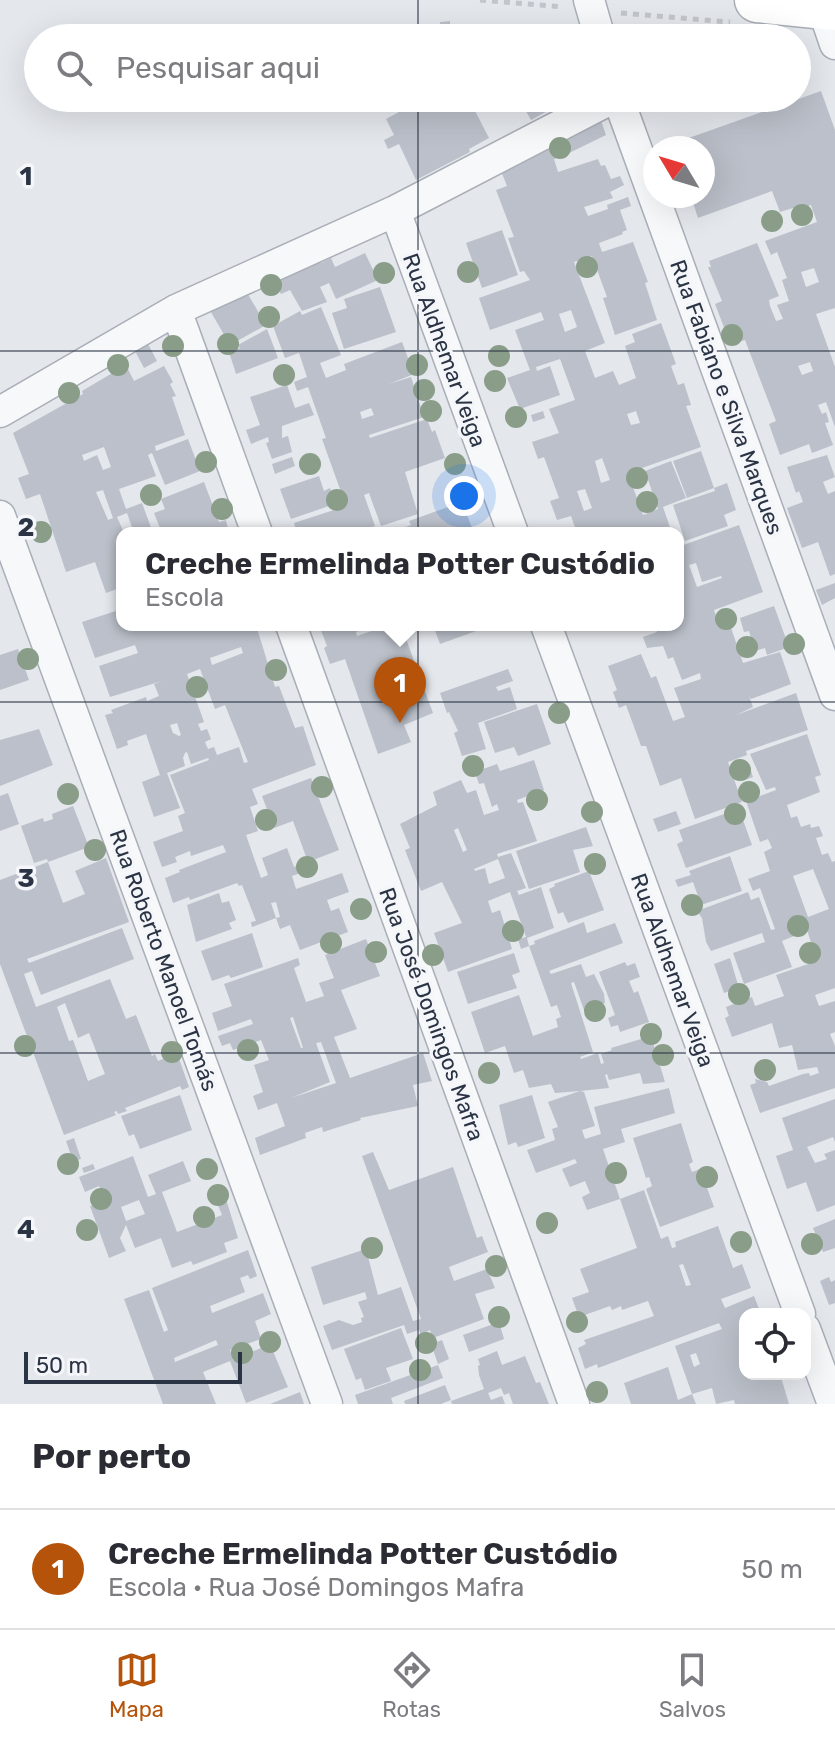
<!DOCTYPE html>
<html lang="pt">
<head>
<meta charset="utf-8">
<style>
  :root { --surface:#fff; --page:#f7f7f7; --text:#2b2b33; --muted:#7c7c81; --line:#e1e1e2; --accent:#b45309 }
  body { margin:0; font-family:Rubik,sans-serif; background:var(--page); color:var(--text) }
  .controls { position:absolute; right:24px; bottom:24px; display:grid; overflow:hidden; border-radius:16px; box-shadow:0 8px 32px #0002 }
  .controls button { width:72px; height:72px; display:grid; place-items:center; padding:0; border:0; border-bottom:2px solid var(--line); background:var(--surface); color:var(--text); font:40px sans-serif }
  .compass { position:absolute; left:643px; top:136px; width:72px; height:72px; border-radius:50%; background:var(--surface); box-shadow:0 8px 32px #0002; rotate:308deg }
  .scale { position:absolute; left:24px; bottom:20px; width:218px; box-sizing:border-box; padding-left:8px; border:4px solid #2b3445; border-top:0; font-size:22px; line-height:28px; white-space:nowrap; color:#2b3445; -webkit-text-stroke:6px #f4f6f9; paint-order:stroke }
  .you { position:absolute; left:464px; top:496px; width:28px; height:28px; margin:-20px; border:6px solid #fff; border-radius:50%; background:#1a73e8; box-shadow:0 0 0 12px #1a73e833 }
  .badge { display:grid; place-items:center; width:52px; height:52px; border-radius:50%; background:var(--accent); color:#fff; font-size:26px; font-weight:700 }
  .pin { position:absolute; translate:-50% -66px; filter:drop-shadow(0 2px 4px #0008) }
  .pin::after { content:''; position:absolute; top:42px; width:28px; height:24px; background:inherit; clip-path:polygon(0 0,100% 0,50% 100%) }
  .popup { position:absolute; left:116px; top:527px; width:568px; height:104px; box-sizing:border-box; display:grid; place-content:center; border-radius:16px; background:var(--surface); filter:drop-shadow(0 2px 6px #0005); font-size:26px; white-space:nowrap; color:var(--muted) }
  .popup b { font-size:30px; color:var(--text) }
  .popup::after { content:''; position:absolute; left:50%; top:100%; margin-left:-16px; border:16px solid transparent; border-top-color:var(--surface) }
  .list { margin:0; padding:0; list-style:none }
  h2 { display:flex; justify-content:space-between; align-items:center; height:104px; margin:0; padding:0 32px; font-size:34px }
  h2 small { font-size:26px; font-weight:400; color:var(--muted) }
  .list li { display:grid; grid-template-columns:52px 1fr auto; gap:24px; align-items:center; box-sizing:border-box; height:120px; padding:0 32px; border-top:2px solid var(--line) }
  .list b { display:block; font-size:30px; white-space:nowrap }
  .list p { margin:0; font-size:26px; white-space:nowrap; color:var(--muted) }
  .list em { font-size:26px; font-style:normal; color:var(--muted) }
  .icon { flex:none; width:44px; height:44px; fill:none; stroke:currentColor; stroke-width:2; stroke-linecap:round; stroke-linejoin:round }
  .map { position:relative; flex:none; width:835px; height:1404px; overflow:hidden }
  .search { position:absolute; background:var(--surface); box-shadow:0 8px 32px #0002; left:24px; right:24px; top:24px; height:88px; display:flex; align-items:center; gap:20px; box-sizing:border-box; padding:0 28px; border-radius:44px; color:var(--muted); font-size:30px }
  .sheet { height:224px; background:var(--surface) }
  nav { display:flex; justify-content:space-around; align-items:center; box-sizing:border-box; height:112px; border-top:2px solid var(--line); background:var(--surface); font-size:22px; color:var(--muted) }
  nav a { display:grid; justify-items:center; gap:4px }
  nav .on { color:var(--accent) }
  .map>svg:first-child { display:block }
  .building { fill:#bbc0ca; fill-rule:evenodd }
  .lines { fill:none; stroke-linecap:round; stroke-linejoin:round }
  .minor-casing { stroke:#a9aeb7; stroke-width:33 }
  .secondary-casing { stroke:#a9aeb7; stroke-width:47 }
  .path { stroke:#c2c5cb; stroke-width:5; stroke-dasharray:6 6; stroke-linecap:butt }
  .minor { stroke:#f7f8fa; stroke-width:30 }
  .secondary { stroke:#fff; stroke-width:44 }
  .tree { fill:#899d89 }
  .grid { fill:none; stroke:#2b3445; stroke-width:2; stroke-opacity:0.55 }
  .labels { text-anchor:middle; stroke-width:7; stroke-linejoin:round; paint-order:stroke }
  .street-label { font-size:22px; fill:#2b3445; stroke:#f4f6f9 }
  .grid-label { font-size:26px; text-anchor:middle; font-weight:bold; fill:#2b3445; stroke:#f4f6f9; stroke-width:7; stroke-linejoin:round; paint-order:stroke }
</style>
</head>
<body>
<div class="map">
<svg width="835" height="1404" viewBox="0 0 835 1404">
  <rect width="100%" height="100%" fill="#e4e7ec"/>
  <!-- building -->
  <path class="building" d="M 450,21 L 450,38 L 440,38 L 440,22 Z
    M 821,91 L 835,130 L 835,308 L 816,314 L 835,367 L 835,427 L 826,402 L 818,405 L 822,414 L 826,412 L 829,422 L 825,423 L 833,445 L 812,453 L 809,444 L 780,455 L 769,424 L 776,421 L 745,340 L 738,342 L 733,328 L 725,330 L 715,304 L 722,301 L 708,267 L 711,267 L 709,261 L 757,243 L 779,296 L 769,300 L 770,306 L 776,321 L 783,319 L 777,305 L 789,301 L 782,280 L 787,278 L 777,252 L 771,255 L 765,241 L 817,222 L 811,205 L 794,211 L 793,208 L 780,212 L 772,191 L 698,218 L 691,196 L 703,196 L 703,148 L 674,148 L 672,144 ZM 814,268 L 819,282 L 806,287 L 801,272 ZM 810,362 L 813,371 L 802,375 L 798,366 Z
    M 432,98 L 458,98 L 464,109 L 472,105 L 489,138 L 469,149 L 470,152 L 416,180 L 399,144 L 388,149 L 384,140 L 394,135 L 386,119 L 423,99 L 425,102 Z
    M 554,98 L 572,98 L 559,105 Z
    M 548,99 L 553,108 L 531,120 L 526,111 Z
    M 598,112 L 606,135 L 565,155 L 556,134 Z
    M 550,137 L 559,157 L 554,159 L 558,172 L 598,159 L 601,166 L 605,165 L 611,179 L 620,176 L 624,185 L 610,192 L 613,198 L 584,207 L 588,216 L 608,209 L 607,205 L 628,197 L 631,206 L 620,210 L 627,230 L 622,232 L 623,234 L 599,243 L 602,252 L 633,242 L 648,282 L 645,283 L 657,320 L 615,335 L 603,298 L 607,297 L 592,256 L 574,262 L 605,343 L 585,351 L 595,378 L 613,371 L 619,385 L 636,378 L 625,346 L 635,342 L 632,334 L 661,323 L 676,364 L 671,366 L 678,385 L 684,383 L 691,405 L 686,406 L 701,447 L 628,473 L 643,515 L 658,509 L 645,471 L 671,461 L 686,498 L 663,507 L 672,533 L 577,533 L 571,516 L 557,520 L 550,501 L 559,498 L 544,457 L 538,459 L 532,442 L 559,433 L 549,409 L 575,400 L 560,359 L 536,367 L 537,371 L 550,366 L 560,395 L 520,409 L 507,378 L 530,370 L 515,330 L 544,320 L 541,312 L 490,330 L 479,298 L 530,280 L 524,271 L 520,272 L 508,238 L 514,237 L 496,190 L 507,186 L 499,166 ZM 571,310 L 577,327 L 565,332 L 559,314 ZM 636,411 L 640,423 L 631,425 L 627,414 ZM 602,458 L 610,480 L 601,483 L 595,461 ZM 585,489 L 592,508 L 584,511 L 577,491 Z
    M 502,230 L 518,275 L 482,288 L 466,243 Z
    M 365,253 L 378,280 L 336,299 L 329,283 L 320,287 L 327,302 L 302,311 L 290,290 L 281,294 L 273,279 L 319,258 L 321,263 L 331,258 L 335,267 Z
    M 380,287 L 396,332 L 344,349 L 332,313 L 347,308 L 344,299 Z
    M 246,291 L 266,325 L 230,345 L 208,307 Z
    M 321,307 L 341,355 L 320,363 L 326,378 L 346,370 L 344,364 L 402,342 L 414,374 L 389,384 L 411,377 L 424,417 L 369,435 L 370,438 L 427,419 L 432,432 L 435,430 L 445,458 L 405,472 L 418,514 L 381,526 L 369,493 L 364,495 L 375,526 L 353,533 L 297,533 L 294,523 L 340,508 L 339,505 L 345,503 L 322,439 L 326,438 L 308,387 L 297,391 L 294,382 L 307,377 L 299,353 L 285,358 L 273,326 L 300,311 L 302,315 ZM 371,408 L 374,415 L 362,419 L 360,412 Z
    M 267,329 L 278,358 L 236,374 L 229,352 L 240,348 L 238,345 Z
    M 148,344 L 157,361 L 144,368 L 135,351 Z
    M 126,365 L 134,381 L 164,366 L 173,382 L 170,384 L 176,396 L 172,397 L 185,435 L 155,446 L 156,451 L 188,439 L 200,471 L 165,485 L 152,453 L 148,455 L 156,476 L 119,489 L 126,509 L 142,503 L 153,533 L 134,533 L 127,513 L 117,517 L 124,533 L 122,601 L 117,589 L 106,593 L 95,562 L 66,572 L 40,494 L 26,499 L 18,478 L 29,474 L 13,433 L 83,394 L 82,391 ZM 104,447 L 111,467 L 103,470 L 97,455 L 84,461 L 82,455 ZM 103,490 L 113,518 L 108,520 L 96,492 Z
    M 287,385 L 295,408 L 309,403 L 314,415 L 282,426 L 282,438 L 288,436 L 292,452 L 272,459 L 266,443 L 269,442 L 268,437 L 251,444 L 246,430 L 260,425 L 250,397 Z
    M 543,411 L 545,418 L 533,422 L 531,415 Z
    M 701,451 L 714,488 L 687,498 L 673,461 Z
    M 827,455 L 835,477 L 823,482 L 828,494 L 835,491 L 835,574 L 830,576 L 818,542 L 802,548 L 787,508 L 803,502 L 799,491 L 796,493 L 787,467 Z
    M 292,457 L 295,466 L 275,474 L 272,464 Z
    M 319,476 L 324,491 L 330,488 L 335,501 L 328,503 L 329,506 L 291,519 L 280,489 Z
    M 204,482 L 219,522 L 226,520 L 229,533 L 162,533 L 154,513 L 165,509 L 161,499 Z
    M 727,483 L 736,510 L 724,515 L 728,526 L 685,541 L 673,505 L 715,491 L 714,488 Z
    M 462,502 L 474,533 L 407,533 L 405,527 L 411,525 L 409,521 Z
    M 739,525 L 763,592 L 714,610 L 719,625 L 729,622 L 743,663 L 780,652 L 791,684 L 751,699 L 749,696 L 753,707 L 736,715 L 796,693 L 808,730 L 746,751 L 747,755 L 728,762 L 742,802 L 695,819 L 681,778 L 660,786 L 646,746 L 641,746 L 626,705 L 619,708 L 613,692 L 617,690 L 608,666 L 641,654 L 651,678 L 656,676 L 673,721 L 685,717 L 674,688 L 701,679 L 700,673 L 682,680 L 673,657 L 668,659 L 663,646 L 647,648 L 643,637 L 657,632 L 655,625 L 678,625 L 678,547 ZM 696,563 L 702,582 L 721,576 L 722,578 L 697,587 L 689,565 Z
    M 835,583 L 835,598 L 822,605 L 816,590 Z
    M 774,606 L 789,647 L 767,655 L 765,648 L 755,651 L 749,631 L 744,632 L 740,618 Z
    M 122,609 L 122,625 L 189,625 L 189,627 L 256,625 L 275,687 L 279,686 L 295,728 L 303,726 L 316,765 L 252,789 L 258,804 L 250,807 L 258,831 L 246,835 L 261,878 L 268,875 L 262,858 L 287,848 L 294,867 L 300,864 L 303,872 L 292,876 L 296,889 L 342,873 L 349,892 L 327,900 L 331,911 L 339,908 L 348,932 L 300,950 L 290,925 L 280,929 L 276,918 L 280,917 L 276,902 L 271,903 L 276,918 L 252,927 L 251,922 L 256,921 L 242,885 L 239,886 L 237,883 L 190,900 L 189,897 L 173,903 L 165,878 L 180,872 L 179,870 L 226,852 L 223,845 L 191,856 L 190,851 L 175,857 L 177,862 L 162,867 L 153,842 L 183,831 L 178,816 L 185,813 L 170,775 L 209,760 L 208,758 L 191,764 L 187,752 L 185,753 L 183,758 L 185,766 L 167,773 L 180,808 L 154,817 L 142,782 L 160,775 L 146,734 L 127,741 L 128,745 L 117,749 L 105,715 L 113,713 L 111,710 L 146,697 L 147,701 L 159,696 L 154,684 L 162,681 L 110,697 L 99,666 L 138,653 L 135,645 L 95,658 L 82,622 ZM 241,647 L 243,653 L 212,665 L 210,658 ZM 200,669 L 215,709 L 225,705 L 248,762 L 244,763 L 239,747 L 217,755 L 214,747 L 208,749 L 205,742 L 211,739 L 207,729 L 201,731 L 198,724 L 204,722 L 187,674 ZM 177,723 L 181,735 L 179,736 L 173,733 L 170,725 Z
    M 319,625 L 375,625 L 356,632 L 357,636 L 389,625 L 401,625 L 433,713 L 404,725 L 411,742 L 378,754 L 345,659 L 330,664 L 324,648 L 327,646 Z
    M 433,625 L 493,625 L 440,644 Z
    M 18,649 L 29,680 L 0,690 L 0,655 Z
    M 508,669 L 513,681 L 496,687 L 498,691 L 510,687 L 517,709 L 478,723 L 486,749 L 462,756 L 454,733 L 458,731 L 449,712 L 447,713 L 440,693 Z
    M 537,704 L 551,744 L 518,756 L 514,747 L 495,753 L 484,722 Z
    M 39,729 L 53,765 L 0,786 L 0,740 Z
    M 807,734 L 821,775 L 815,777 L 820,792 L 787,805 L 791,818 L 797,816 L 801,827 L 810,824 L 811,828 L 819,826 L 823,836 L 816,838 L 822,855 L 828,853 L 832,862 L 835,861 L 835,988 L 815,995 L 819,1006 L 835,1001 L 835,1032 L 830,1034 L 835,1046 L 835,1088 L 760,1113 L 750,1085 L 756,1083 L 755,1079 L 767,1082 L 769,1086 L 803,1074 L 809,1073 L 810,1076 L 819,1073 L 817,1067 L 798,1070 L 792,1045 L 779,1048 L 772,1023 L 732,1037 L 725,1018 L 729,1016 L 726,1007 L 752,997 L 755,1006 L 784,996 L 776,975 L 817,961 L 806,927 L 808,927 L 805,918 L 790,923 L 794,936 L 782,941 L 792,967 L 744,984 L 733,953 L 765,942 L 762,933 L 711,951 L 706,942 L 702,918 L 697,911 L 748,892 L 751,900 L 759,897 L 771,930 L 775,929 L 760,888 L 753,891 L 748,879 L 770,871 L 764,852 L 772,848 L 768,839 L 760,842 L 746,801 L 776,790 L 775,787 L 766,790 L 750,754 ZM 813,869 L 829,909 L 808,917 L 793,876 Z
    M 534,760 L 544,790 L 517,800 L 518,803 L 523,802 L 537,841 L 497,854 L 498,857 L 511,853 L 526,888 L 517,891 L 519,895 L 541,887 L 554,928 L 527,938 L 529,946 L 535,944 L 534,941 L 584,922 L 587,933 L 615,923 L 623,943 L 549,971 L 551,974 L 581,964 L 586,977 L 594,974 L 604,994 L 605,1003 L 584,1010 L 574,982 L 571,983 L 593,1052 L 580,1057 L 581,1059 L 598,1053 L 601,1064 L 604,1063 L 601,1054 L 612,1050 L 611,1048 L 651,1036 L 665,1082 L 643,1084 L 640,1073 L 609,1080 L 607,1074 L 605,1075 L 609,1088 L 580,1091 L 584,1092 L 595,1126 L 582,1130 L 585,1139 L 601,1134 L 594,1107 L 669,1088 L 675,1113 L 621,1129 L 625,1142 L 603,1149 L 620,1199 L 587,1210 L 582,1197 L 590,1193 L 585,1181 L 570,1187 L 562,1169 L 577,1163 L 575,1159 L 536,1173 L 527,1150 L 555,1140 L 552,1129 L 558,1127 L 548,1102 L 580,1091 L 555,1093 L 551,1084 L 529,1088 L 523,1070 L 514,1073 L 505,1046 L 485,1053 L 471,1012 L 519,995 L 533,1036 L 558,1027 L 556,1019 L 561,1017 L 557,1005 L 551,1007 L 529,946 L 521,949 L 518,939 L 526,937 L 510,892 L 488,901 L 492,913 L 500,910 L 512,949 L 448,972 L 434,933 L 462,923 L 442,882 L 421,891 L 405,850 L 410,848 L 400,824 L 437,805 L 433,792 L 461,780 L 467,793 L 476,790 L 484,815 L 499,810 L 497,804 L 492,807 L 484,783 L 479,784 L 475,772 L 497,764 L 500,771 ZM 458,828 L 467,850 L 463,852 L 454,830 ZM 498,859 L 505,878 L 489,884 L 485,868 L 475,871 L 474,869 Z
    M 751,771 L 753,777 L 742,781 L 740,774 Z
    M 311,778 L 339,850 L 308,862 L 293,821 L 274,828 L 262,796 Z
    M 8,793 L 19,824 L 0,831 L 0,796 Z
    M 73,806 L 89,847 L 48,862 L 47,859 L 34,863 L 21,826 L 43,818 L 44,822 L 53,819 L 52,814 Z
    M 676,811 L 681,824 L 658,832 L 653,819 Z
    M 727,813 L 732,824 L 743,820 L 752,845 L 686,868 L 677,844 L 683,841 L 679,830 Z
    M 586,827 L 593,846 L 573,850 L 580,872 L 529,889 L 516,851 Z
    M 730,856 L 742,891 L 701,905 L 693,882 L 678,887 L 675,880 L 691,875 L 689,871 Z
    M 106,858 L 129,922 L 27,959 L 29,963 L 122,928 L 134,959 L 41,995 L 32,971 L 24,974 L 36,1007 L 110,979 L 126,1019 L 136,1015 L 152,1056 L 155,1054 L 158,1061 L 177,1053 L 189,1087 L 182,1090 L 180,1086 L 125,1108 L 127,1111 L 118,1114 L 117,1111 L 114,1112 L 116,1115 L 64,1135 L 0,964 L 0,880 L 48,862 L 63,903 L 85,894 L 75,871 ZM 65,1003 L 78,1038 L 89,1033 L 105,1074 L 88,1081 L 73,1040 L 69,1041 L 57,1007 Z
    M 589,871 L 604,910 L 568,923 L 563,912 L 558,914 L 549,889 L 555,886 L 554,884 Z
    M 219,893 L 222,903 L 229,901 L 236,920 L 229,923 L 232,929 L 196,942 L 187,905 Z
    M 252,933 L 263,967 L 231,978 L 229,975 L 212,981 L 201,951 Z
    M 366,939 L 380,976 L 341,990 L 357,1029 L 334,1037 L 350,1078 L 423,1053 L 432,1081 L 413,1085 L 418,1106 L 360,1118 L 361,1120 L 323,1132 L 322,1127 L 305,1133 L 306,1138 L 260,1155 L 255,1138 L 285,1126 L 277,1103 L 258,1110 L 253,1096 L 263,1092 L 254,1065 L 269,1060 L 261,1040 L 233,1050 L 230,1043 L 222,1046 L 218,1036 L 253,1024 L 251,1019 L 218,1031 L 212,1013 L 232,1006 L 224,984 L 298,958 L 300,965 L 294,968 L 306,1002 L 324,996 L 319,983 L 334,978 L 325,955 ZM 293,1017 L 303,1048 L 301,1048 L 290,1018 ZM 321,1042 L 336,1083 L 291,1098 L 330,1082 L 316,1043 Z
    M 514,953 L 520,972 L 512,975 L 517,988 L 468,1004 L 457,972 Z
    M 730,958 L 739,988 L 724,993 L 714,964 Z
    M 625,962 L 627,966 L 635,963 L 640,977 L 629,981 L 634,993 L 638,991 L 649,1022 L 620,1032 L 618,1025 L 611,1027 L 608,1018 L 615,1015 L 599,972 Z
    M 180,1095 L 192,1130 L 140,1149 L 134,1134 L 129,1136 L 121,1116 Z
    M 532,1095 L 545,1138 L 518,1147 L 516,1142 L 508,1145 L 499,1105 Z
    M 835,1099 L 835,1142 L 833,1137 L 807,1147 L 815,1163 L 827,1159 L 824,1154 L 835,1150 L 835,1205 L 817,1212 L 806,1182 L 787,1189 L 776,1156 L 793,1150 L 782,1118 Z
    M 681,1123 L 693,1162 L 689,1164 L 692,1172 L 700,1169 L 714,1207 L 660,1227 L 646,1189 L 652,1186 L 649,1177 L 646,1178 L 633,1138 Z
    M 74,1138 L 81,1159 L 73,1161 L 66,1141 Z
    M 373,1152 L 389,1190 L 453,1167 L 477,1238 L 482,1236 L 488,1252 L 449,1267 L 454,1281 L 487,1269 L 495,1288 L 475,1294 L 484,1319 L 433,1338 L 430,1330 L 426,1332 L 428,1338 L 422,1339 L 419,1330 L 407,1334 L 404,1325 L 332,1350 L 323,1326 L 339,1320 L 353,1325 L 362,1322 L 361,1318 L 364,1317 L 358,1302 L 367,1299 L 365,1292 L 323,1305 L 311,1267 L 366,1249 L 378,1295 L 401,1287 L 413,1321 L 421,1319 L 362,1156 Z
    M 133,1156 L 148,1197 L 156,1194 L 148,1175 L 183,1161 L 191,1181 L 162,1192 L 177,1232 L 222,1215 L 217,1203 L 226,1199 L 238,1238 L 224,1243 L 227,1252 L 193,1265 L 191,1261 L 172,1268 L 161,1238 L 135,1248 L 126,1225 L 120,1238 L 126,1251 L 109,1258 L 90,1206 L 105,1201 L 99,1186 L 85,1192 L 79,1177 ZM 139,1200 L 145,1214 L 126,1221 L 121,1207 Z
    M 93,1164 L 95,1169 L 84,1173 L 82,1168 Z
    M 644,1190 L 661,1239 L 668,1236 L 672,1248 L 676,1247 L 675,1242 L 718,1226 L 733,1268 L 742,1264 L 751,1288 L 721,1299 L 725,1308 L 754,1296 L 761,1314 L 745,1314 L 745,1374 L 780,1374 L 789,1404 L 735,1404 L 734,1400 L 716,1404 L 712,1388 L 692,1394 L 696,1404 L 631,1404 L 624,1383 L 668,1367 L 678,1400 L 692,1394 L 675,1346 L 722,1329 L 719,1323 L 598,1368 L 597,1364 L 585,1369 L 578,1348 L 586,1344 L 584,1340 L 654,1316 L 648,1301 L 622,1310 L 621,1306 L 612,1310 L 610,1306 L 579,1317 L 572,1298 L 589,1292 L 580,1269 L 637,1248 L 620,1199 ZM 683,1264 L 691,1285 L 686,1286 L 679,1265 ZM 696,1353 L 700,1364 L 694,1367 L 690,1355 Z
    M 835,1219 L 835,1248 L 823,1252 L 813,1228 Z
    M 248,1250 L 257,1276 L 250,1279 L 248,1275 L 240,1278 L 245,1292 L 210,1306 L 212,1313 L 263,1293 L 271,1314 L 255,1321 L 261,1339 L 230,1350 L 233,1360 L 270,1344 L 288,1387 L 246,1403 L 230,1361 L 203,1372 L 216,1404 L 163,1404 L 124,1299 L 149,1290 L 164,1332 L 168,1330 L 152,1288 ZM 216,1340 L 218,1345 L 175,1362 L 174,1358 Z
    M 829,1277 L 831,1282 L 835,1280 L 835,1303 L 829,1305 L 820,1281 Z
    M 499,1322 L 504,1339 L 469,1352 L 463,1335 Z
    M 401,1328 L 413,1359 L 386,1368 L 391,1381 L 365,1390 L 361,1378 L 356,1380 L 344,1349 Z
    M 442,1340 L 449,1359 L 438,1364 L 431,1344 Z
    M 497,1351 L 502,1365 L 525,1356 L 536,1383 L 540,1382 L 549,1404 L 513,1404 L 509,1393 L 504,1395 L 501,1388 L 488,1393 L 491,1400 L 502,1396 L 505,1404 L 452,1404 L 451,1401 L 484,1389 L 479,1375 L 478,1366 L 480,1365 L 478,1359 Z
    M 438,1365 L 443,1378 L 391,1398 L 393,1404 L 358,1404 L 355,1395 Z
    M 445,1385 L 451,1400 L 441,1404 L 405,1404 L 404,1401 Z
    M 300,1392 L 304,1404 L 270,1404 Z"/>
  <g class="lines">
    <defs>
      <path id="minor" d="M 589,0 L 600,38
        M 822,6 L 835,44
        M 618,98 L 835,695
        M 395,211 L 513,533
        M 176,310 L 257,533
        M 0,412 L 176,310 L 395,211 L 613,98
        M 0,516 L 327,1404
        M 291,625 L 574,1404
        M 546,625 L 800,1314
        M 805,1329 L 833,1404"/>
      <path id="secondary" d="M 757,0 L 835,8"/>
    </defs>
    <!-- minor casing -->
    <use href="#minor" class="minor-casing"/>
    <!-- secondary casing -->
    <use href="#secondary" class="secondary-casing"/>
    <!-- path -->
    <path class="path" d="M 480,0 L 563,7
      M 621,13 L 730,22"/>
    <!-- minor -->
    <use href="#minor" class="minor"/>
    <!-- secondary -->
    <use href="#secondary" class="secondary"/>
  </g>
  <!-- trees -->
  <g class="tree">
    <circle cx="560" cy="148" r="11"/>
    <circle cx="802" cy="215" r="11"/>
    <circle cx="772" cy="221" r="11"/>
    <circle cx="587" cy="267" r="11"/>
    <circle cx="468" cy="272" r="11"/>
    <circle cx="384" cy="273" r="11"/>
    <circle cx="271" cy="285" r="11"/>
    <circle cx="269" cy="317" r="11"/>
    <circle cx="732" cy="335" r="11"/>
    <circle cx="228" cy="344" r="11"/>
    <circle cx="173" cy="346" r="11"/>
    <circle cx="499" cy="356" r="11"/>
    <circle cx="118" cy="365" r="11"/>
    <circle cx="417" cy="365" r="11"/>
    <circle cx="284" cy="375" r="11"/>
    <circle cx="495" cy="381" r="11"/>
    <circle cx="424" cy="390" r="11"/>
    <circle cx="69" cy="393" r="11"/>
    <circle cx="431" cy="411" r="11"/>
    <circle cx="516" cy="417" r="11"/>
    <circle cx="206" cy="462" r="11"/>
    <circle cx="310" cy="464" r="11"/>
    <circle cx="455" cy="464" r="11"/>
    <circle cx="637" cy="478" r="11"/>
    <circle cx="151" cy="495" r="11"/>
    <circle cx="337" cy="500" r="11"/>
    <circle cx="647" cy="502" r="11"/>
    <circle cx="222" cy="509" r="11"/>
    <circle cx="41" cy="532" r="11"/>
    <circle cx="726" cy="619" r="11"/>
    <circle cx="794" cy="644" r="11"/>
    <circle cx="747" cy="647" r="11"/>
    <circle cx="28" cy="659" r="11"/>
    <circle cx="276" cy="670" r="11"/>
    <circle cx="197" cy="687" r="11"/>
    <circle cx="559" cy="713" r="11"/>
    <circle cx="473" cy="766" r="11"/>
    <circle cx="740" cy="770" r="11"/>
    <circle cx="322" cy="787" r="11"/>
    <circle cx="749" cy="792" r="11"/>
    <circle cx="68" cy="794" r="11"/>
    <circle cx="537" cy="800" r="11"/>
    <circle cx="592" cy="812" r="11"/>
    <circle cx="735" cy="814" r="11"/>
    <circle cx="266" cy="820" r="11"/>
    <circle cx="95" cy="850" r="11"/>
    <circle cx="595" cy="864" r="11"/>
    <circle cx="307" cy="867" r="11"/>
    <circle cx="692" cy="905" r="11"/>
    <circle cx="361" cy="909" r="11"/>
    <circle cx="798" cy="926" r="11"/>
    <circle cx="513" cy="931" r="11"/>
    <circle cx="331" cy="943" r="11"/>
    <circle cx="376" cy="952" r="11"/>
    <circle cx="810" cy="953" r="11"/>
    <circle cx="433" cy="955" r="11"/>
    <circle cx="739" cy="994" r="11"/>
    <circle cx="595" cy="1011" r="11"/>
    <circle cx="651" cy="1034" r="11"/>
    <circle cx="25" cy="1046" r="11"/>
    <circle cx="248" cy="1050" r="11"/>
    <circle cx="172" cy="1052" r="11"/>
    <circle cx="663" cy="1055" r="11"/>
    <circle cx="765" cy="1070" r="11"/>
    <circle cx="489" cy="1073" r="11"/>
    <circle cx="68" cy="1164" r="11"/>
    <circle cx="207" cy="1169" r="11"/>
    <circle cx="616" cy="1173" r="11"/>
    <circle cx="707" cy="1177" r="11"/>
    <circle cx="218" cy="1195" r="11"/>
    <circle cx="101" cy="1199" r="11"/>
    <circle cx="204" cy="1217" r="11"/>
    <circle cx="547" cy="1223" r="11"/>
    <circle cx="87" cy="1230" r="11"/>
    <circle cx="741" cy="1242" r="11"/>
    <circle cx="812" cy="1244" r="11"/>
    <circle cx="372" cy="1248" r="11"/>
    <circle cx="496" cy="1266" r="11"/>
    <circle cx="499" cy="1317" r="11"/>
    <circle cx="577" cy="1322" r="11"/>
    <circle cx="270" cy="1342" r="11"/>
    <circle cx="426" cy="1343" r="11"/>
    <circle cx="242" cy="1353" r="11"/>
    <circle cx="420" cy="1370" r="11"/>
    <circle cx="597" cy="1392" r="11"/>
  </g>
  <!-- grid -->
  <path class="grid" d="M 418,0 L 418,38M 418,98 L 418,1404M 0,351 L 835,351M 0,702 L 835,702M 0,1053 L 835,1053"/>
  <g class="labels">
    <!-- street labels -->
    <g class="street-label">
      <text transform="translate(445 350) rotate(70)" y="8">Rua Aldhemar Veiga</text>
      <text transform="translate(727 397) rotate(70)" y="8">Rua Fabiano e Silva Marques</text>
      <text transform="translate(164 960) rotate(70)" y="8">Rua Roberto Manoel Tomás</text>
      <text transform="translate(673 970) rotate(70)" y="8">Rua Aldhemar Veiga</text>
      <text transform="translate(432 1014) rotate(70)" y="8">Rua José Domingos Mafra</text>
    </g>
  </g>
  <g class="grid-label">
    <text x="26" y="185">1</text>
    <text x="26" y="536">2</text>
    <text x="26" y="887">3</text>
    <text x="26" y="1238">4</text>
  </g>
</svg>
<div class="controls">
<button><svg class="icon" aria-label="locate" viewBox="0 0 24 24"><circle cx="12" cy="12" r="6"/><path d="M12 2v4M12 18v4M2 12h4M18 12h4"/></svg></button>
</div>
<svg class="compass" viewBox="-18 -18 36 36"><path d="M0-13l5 13h-10z" fill="#e53935"/><path d="M0 13l5-13h-10z" fill="#7c7c81"/></svg>
<div class="scale">50 m</div>
<div class="you"></div>
<div class="pin badge" style="left:400px;top:723px">1</div>
<div class="popup"><b>Creche Ermelinda Potter Custódio</b>Escola</div>
<div class="search"><svg class="icon" aria-label="search" viewBox="0 0 24 24"><circle cx="10" cy="10" r="6"/><path d="M15 15l6 6"/></svg>Pesquisar aqui</div>
</div>
<section class="sheet">
<h2>Por perto<small></small></h2>
<ul class="list">
<li><span class="badge">1</span><div><b>Creche Ermelinda Potter Custódio</b><p>Escola · Rua José Domingos Mafra</p></div><em>50 m</em></li>
</ul>
</section>
<nav>
<a class="on"><svg class="icon" aria-label="map" viewBox="0 0 24 24"><path d="M3 6l6-2 6 2 6-2v14l-6 2-6-2-6 2zM9 4v14M15 6v14"/></svg>Mapa</a>
<a><svg class="icon" aria-label="directions" viewBox="0 0 24 24"><path d="M12 3l9 9-9 9-9-9zM9 14v-3h6M13 9l2 2-2 2"/></svg>Rotas</a>
<a><svg class="icon" aria-label="saved" viewBox="0 0 24 24"><path d="M7 4h10v16l-5-4-5 4z"/></svg>Salvos</a>
</nav>
</body>
</html>
